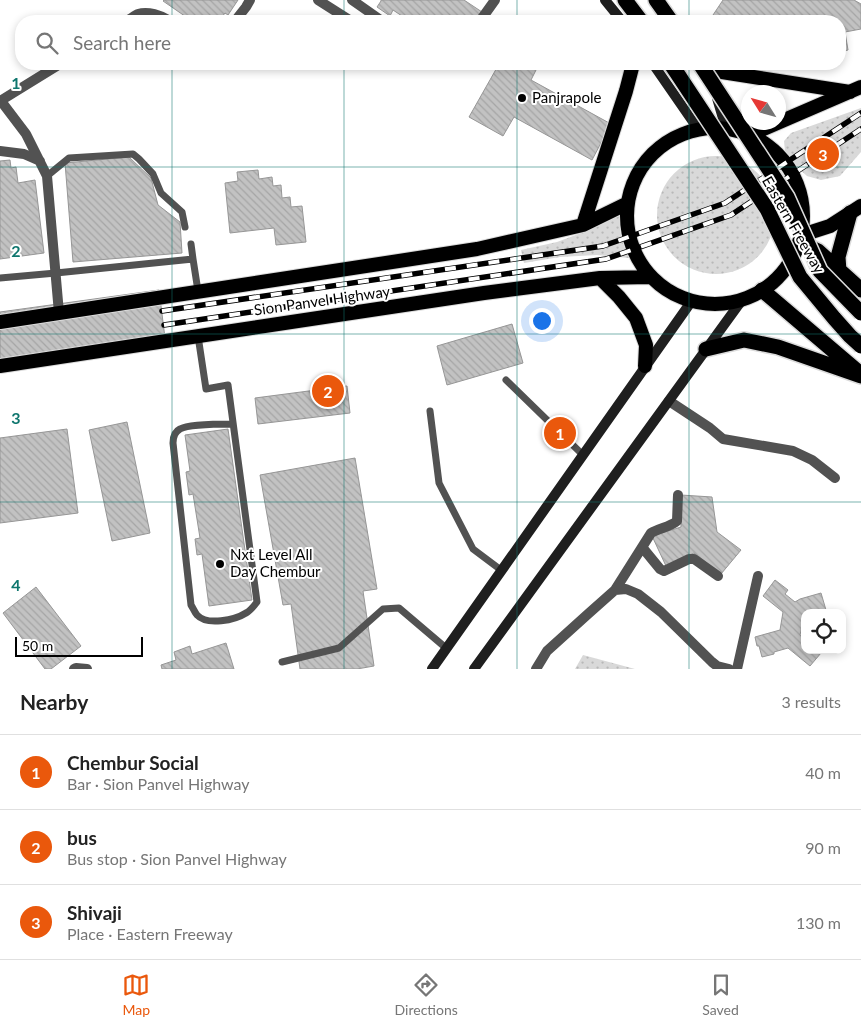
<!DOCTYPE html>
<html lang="en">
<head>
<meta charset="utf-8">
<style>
  :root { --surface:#fff; --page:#f6f6f6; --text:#222; --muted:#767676; --line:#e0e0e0; --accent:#ea580c }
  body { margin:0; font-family:Lato,sans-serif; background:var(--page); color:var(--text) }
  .controls { position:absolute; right:15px; bottom:15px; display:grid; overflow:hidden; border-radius:10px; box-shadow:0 2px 8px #0003 }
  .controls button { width:45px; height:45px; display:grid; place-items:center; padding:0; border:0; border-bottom:1px solid var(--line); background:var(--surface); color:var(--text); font:25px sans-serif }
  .compass { position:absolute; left:741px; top:85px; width:45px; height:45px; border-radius:50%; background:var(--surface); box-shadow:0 2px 8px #0003; rotate:307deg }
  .scale { position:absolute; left:15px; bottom:12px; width:128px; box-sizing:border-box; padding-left:5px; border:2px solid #000; border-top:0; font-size:14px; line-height:18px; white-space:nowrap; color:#000; -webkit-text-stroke:4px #fff; paint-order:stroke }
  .you { position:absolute; left:541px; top:320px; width:18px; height:18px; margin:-12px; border:4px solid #fff; border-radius:50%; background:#1a73e8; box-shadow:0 0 0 8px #1a73e833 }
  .badge { display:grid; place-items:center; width:32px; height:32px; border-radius:50%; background:var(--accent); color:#fff; font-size:16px; font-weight:700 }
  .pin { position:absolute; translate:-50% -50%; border:2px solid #fff; box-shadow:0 1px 5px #0006 }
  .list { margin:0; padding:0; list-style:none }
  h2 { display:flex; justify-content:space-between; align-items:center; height:65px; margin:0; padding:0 20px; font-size:21px }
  h2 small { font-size:16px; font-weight:400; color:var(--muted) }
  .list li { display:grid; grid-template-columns:32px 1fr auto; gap:15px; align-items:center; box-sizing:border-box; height:75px; padding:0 20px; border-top:1px solid var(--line) }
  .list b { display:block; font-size:19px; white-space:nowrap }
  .list p { margin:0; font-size:16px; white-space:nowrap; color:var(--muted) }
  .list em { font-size:16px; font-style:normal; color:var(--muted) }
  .icon { flex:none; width:28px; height:28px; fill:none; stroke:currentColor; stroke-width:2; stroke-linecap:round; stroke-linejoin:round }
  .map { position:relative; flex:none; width:861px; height:669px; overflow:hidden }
  .search { position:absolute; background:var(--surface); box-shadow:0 2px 8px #0003; left:15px; right:15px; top:15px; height:55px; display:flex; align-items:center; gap:12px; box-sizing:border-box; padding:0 18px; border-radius:20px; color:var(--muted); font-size:19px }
  .sheet { height:290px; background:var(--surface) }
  nav { display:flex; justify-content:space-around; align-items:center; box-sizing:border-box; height:70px; border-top:1px solid var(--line); background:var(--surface); font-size:14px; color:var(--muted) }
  nav a { display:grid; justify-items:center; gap:2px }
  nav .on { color:var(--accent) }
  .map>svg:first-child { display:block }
  .grass { fill:url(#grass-dots) }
  .building { fill:url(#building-back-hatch); stroke:#969696 }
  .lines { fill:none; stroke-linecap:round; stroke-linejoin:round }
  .trunk-casing { stroke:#dbdbdb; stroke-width:16 }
  .motorway-casing { stroke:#dbdbdb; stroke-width:18 }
  .service { stroke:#525252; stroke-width:7 }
  .minor { stroke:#525252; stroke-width:10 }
  .secondary { stroke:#1f1f1f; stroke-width:10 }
  .trunk { stroke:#000; stroke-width:14 }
  .motorway { stroke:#000; stroke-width:15 }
  .rail-casing { stroke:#000; stroke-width:5.5 }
  .rail { stroke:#fff; stroke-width:4; stroke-dasharray:11; stroke-linecap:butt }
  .motorway-bridge-casing { stroke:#dbdbdb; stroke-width:18; stroke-linecap:butt }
  .motorway-bridge { stroke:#000; stroke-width:15 }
  .grid { fill:none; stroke:#0f766e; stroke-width:1; stroke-opacity:0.55 }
  .poi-dot { fill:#000; stroke:#fff; stroke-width:2 }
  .labels { text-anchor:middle; stroke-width:4; stroke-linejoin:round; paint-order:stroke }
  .poi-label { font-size:15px; fill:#000; stroke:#fff; text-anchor:start }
  .street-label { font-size:15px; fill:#000; stroke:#fff }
  .grid-label { font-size:16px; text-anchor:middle; font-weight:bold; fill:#0f766e; stroke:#fff; stroke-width:4; stroke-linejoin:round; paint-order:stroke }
</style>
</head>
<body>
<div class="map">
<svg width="861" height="669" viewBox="0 0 861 669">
  <defs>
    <pattern id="grass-dots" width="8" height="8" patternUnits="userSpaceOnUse" patternTransform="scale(1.25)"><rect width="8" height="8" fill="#d9d9d9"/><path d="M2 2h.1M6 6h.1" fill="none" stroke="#b8b8b8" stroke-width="1.8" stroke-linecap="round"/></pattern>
    <pattern id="building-back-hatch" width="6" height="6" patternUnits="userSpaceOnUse" patternTransform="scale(1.25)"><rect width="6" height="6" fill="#c2c2c2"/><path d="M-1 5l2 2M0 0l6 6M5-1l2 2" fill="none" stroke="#a5a5a5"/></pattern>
  </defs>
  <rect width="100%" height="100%" fill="#fff"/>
  <!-- grass -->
  <path class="grass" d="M 861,108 L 861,152 L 840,176 L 821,180 L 807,176 L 797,167 L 785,151 L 784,141 L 791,133 Z
    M657 215a59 59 0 1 1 118 0a59 59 0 1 1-118 0Z
    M 621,211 C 618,230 621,239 629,258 L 597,255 L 560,257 L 524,263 L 521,250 L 557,242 L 589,230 Z
    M 583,655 L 635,669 L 575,669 Z"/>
  <!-- building -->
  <path class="building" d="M 164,0 L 238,0 L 228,15 L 225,13 L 219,21 L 192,21 L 163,1 Z
    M 381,0 L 464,0 L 482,12 L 475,21 L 400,21 L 399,20 L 402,16 L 393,10 L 390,16 L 377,7 L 381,1 Z
    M 723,0 L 854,0 L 861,4 L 861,29 L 845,32 L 848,50 L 840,52 L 840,21 L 709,21 Z
    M 499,64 L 529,64 L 537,68 L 531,80 L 611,124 L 592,160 L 514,117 L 503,136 L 469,117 Z
    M 129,157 L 151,178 L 158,205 L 180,222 L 182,253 L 73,262 L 65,163 Z
    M 10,160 L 11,168 L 16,167 L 18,183 L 35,180 L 44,253 L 0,259 L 0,161 Z
    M 258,170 L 259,179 L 272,177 L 273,186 L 281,185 L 282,198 L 290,197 L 291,207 L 302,206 L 306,242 L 276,245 L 274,228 L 230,233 L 225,183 L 238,181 L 237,172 Z
    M 159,290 L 166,346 L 0,369 L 0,312 Z
    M 512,324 L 523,363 L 447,385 L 437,346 Z
    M 347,386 L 350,413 L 258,424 L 255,398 Z
    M 127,422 L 150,533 L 112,541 L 89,430 Z
    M 67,429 L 78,513 L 0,523 L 0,438 Z
    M 228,429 L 252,600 L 209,606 L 202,554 L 197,555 L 195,539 L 200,538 L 193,494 L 189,495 L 186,472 L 190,471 L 185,435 Z
    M 355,458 L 377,589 L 363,591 L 374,666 L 357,669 L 300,669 L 291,604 L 283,605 L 260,475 Z
    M 681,495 L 712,497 L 717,532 L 741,550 L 721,574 L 694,553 L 666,566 L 652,536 L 681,527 Z
    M 775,580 L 788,590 L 785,594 L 795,602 L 800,599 L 821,593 L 826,610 L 817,613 L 805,613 L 800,635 L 805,639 L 805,650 L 818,650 L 821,653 L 810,666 L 788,648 L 774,652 L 774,654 L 762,657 L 759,646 L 757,646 L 755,637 L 780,630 L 783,612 L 763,596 Z
    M 36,587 L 81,646 L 51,669 L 45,669 L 3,613 Z
    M 226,643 L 234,669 L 162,669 L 161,665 L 176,660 L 174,652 L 190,646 L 192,654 Z"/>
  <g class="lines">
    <defs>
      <path id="trunk" d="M 709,70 L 850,92
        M627 216a88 88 0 1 1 176 0a88 88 0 1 1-176 0Z
        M 754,133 L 861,87
        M 583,225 L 626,91 L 633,64
        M 802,235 L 830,226 L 861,206
        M 600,278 L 619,297 L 636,318 L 646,345 L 645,366
        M 0,322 L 477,249 L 583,225 L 628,203
        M 0,366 L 484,293 L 600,278 L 650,277"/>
      <path id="motorway" d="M 625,0 L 641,21
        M 656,0 L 671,21
        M 803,244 L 818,251 L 861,290
        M 839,271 L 838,257 L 850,213
        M 762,290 L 856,370
        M 706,349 L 744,340 L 778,347 L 861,376"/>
    </defs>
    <!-- trunk casing -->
    <use href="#trunk" class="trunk-casing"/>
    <!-- motorway casing -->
    <use href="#motorway" class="motorway-casing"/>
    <!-- service -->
    <path class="service" d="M 47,176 L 69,158 L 133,154 L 139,159 L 153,174 L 161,193 L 182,212 L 185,227
      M 191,244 L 193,259
      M 0,278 L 56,273 L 193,259 L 198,291
      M 198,336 L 206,389 L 228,385 L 257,602 C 254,606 250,611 246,613 C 235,620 207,626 197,615 C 195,613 193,608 191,605 L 173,443 C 173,437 174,432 180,429 C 189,424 222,424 233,424
      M 506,380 L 583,455
      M 430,411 L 439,483 L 473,549 L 501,570
      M 282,662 L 339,648 L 383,609 L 399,608 L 446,648"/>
    <!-- minor -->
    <path class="minor" d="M 318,0 L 351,21
      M 352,0 L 382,21
      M 127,21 C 130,19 134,16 138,14 C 148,11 161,15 170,21
      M 235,21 L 246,7 L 250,0
      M 480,21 L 495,0
      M 0,101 L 60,64
      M 1,101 L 26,134 L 47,176 L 59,313
      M 0,151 L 24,154 L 40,161
      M 669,401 L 710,428 L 723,439 L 793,451 L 812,460 L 835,478
      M 642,547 L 660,569 L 664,571 L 689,559 L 694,559 L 718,576
      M 615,590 L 651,533 C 659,528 670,527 677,521 L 678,495
      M 74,669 L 76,668 L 87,669
      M 536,669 L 547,651 L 588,614 L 615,590 L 626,589 L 638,594 L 661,612 L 712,662 L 717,666 L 729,669
      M 737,669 L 758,576"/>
    <!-- secondary -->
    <path class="secondary" d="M 605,0 L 622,21
      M 653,64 L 698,129
      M 717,98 L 725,125
      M 432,669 L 691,302
      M 474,669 L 742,300"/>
    <!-- trunk -->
    <use href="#trunk" class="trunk"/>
    <!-- motorway -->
    <use href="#motorway" class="motorway"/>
    <defs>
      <path id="rail" d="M 162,311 L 603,246 L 725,203 L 861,113
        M 164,325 L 606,259 L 731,215 L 861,129"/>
    </defs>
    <!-- rail casing -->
    <use href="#rail" class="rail-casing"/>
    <!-- rail -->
    <use href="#rail" class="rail"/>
    <defs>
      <path id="motorway-bridge" d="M 671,64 L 767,209 L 800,277 L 834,318 L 850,336 L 861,346
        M 700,64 L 787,197 L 820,271 L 861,313"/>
    </defs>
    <!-- motorway-bridge casing -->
    <use href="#motorway-bridge" class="motorway-bridge-casing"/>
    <!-- motorway-bridge -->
    <use href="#motorway-bridge" class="motorway-bridge"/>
  </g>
  <!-- grid -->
  <path class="grid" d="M 172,0 L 172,21M 344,0 L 344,21M 517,0 L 517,21M 689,0 L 689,21M 172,64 L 172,669M 344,64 L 344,669M 517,64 L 517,669M 689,64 L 689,669M 0,167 L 861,167M 0,334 L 861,334M 0,502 L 861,502"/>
  <!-- markers -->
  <g class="poi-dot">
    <circle cx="522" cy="98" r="5"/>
    <circle cx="220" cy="564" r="5"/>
  </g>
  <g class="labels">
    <!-- poi labels -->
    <g class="poi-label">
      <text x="532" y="103">Panjrapole</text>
      <text x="230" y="560">Nxt Level All<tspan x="230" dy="17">Day Chembur</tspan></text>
    </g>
    <!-- street labels -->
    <g class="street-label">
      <text transform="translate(793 225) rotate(60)" y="5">Eastern Freeway</text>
      <text transform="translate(322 301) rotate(-8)" y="5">Sion Panvel Highway</text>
    </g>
  </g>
  <g class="grid-label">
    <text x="16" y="89">1</text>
    <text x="16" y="257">2</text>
    <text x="16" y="424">3</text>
    <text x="16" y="591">4</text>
  </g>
</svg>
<div class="controls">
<button><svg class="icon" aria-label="locate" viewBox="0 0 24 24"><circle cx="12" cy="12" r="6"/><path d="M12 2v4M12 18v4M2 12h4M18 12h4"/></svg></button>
</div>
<svg class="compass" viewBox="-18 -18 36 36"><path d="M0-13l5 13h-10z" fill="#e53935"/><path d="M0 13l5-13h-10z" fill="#767676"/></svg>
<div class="scale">50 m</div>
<div class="you"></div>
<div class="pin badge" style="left:560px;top:433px">1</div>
<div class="pin badge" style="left:328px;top:391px">2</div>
<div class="pin badge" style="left:823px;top:154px">3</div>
<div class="search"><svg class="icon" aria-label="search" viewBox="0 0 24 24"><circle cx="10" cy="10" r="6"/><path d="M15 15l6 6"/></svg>Search here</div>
</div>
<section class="sheet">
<h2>Nearby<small>3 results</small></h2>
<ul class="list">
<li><span class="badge">1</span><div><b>Chembur Social</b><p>Bar · Sion Panvel Highway</p></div><em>40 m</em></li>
<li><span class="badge">2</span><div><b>bus</b><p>Bus stop · Sion Panvel Highway</p></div><em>90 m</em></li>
<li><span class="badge">3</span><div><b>Shivaji</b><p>Place · Eastern Freeway</p></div><em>130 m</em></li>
</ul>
</section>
<nav>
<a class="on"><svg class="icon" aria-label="map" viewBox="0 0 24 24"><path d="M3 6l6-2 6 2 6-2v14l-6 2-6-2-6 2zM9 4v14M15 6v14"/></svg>Map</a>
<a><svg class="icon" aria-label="directions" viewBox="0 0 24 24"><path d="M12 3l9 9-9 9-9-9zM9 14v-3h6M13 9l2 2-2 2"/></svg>Directions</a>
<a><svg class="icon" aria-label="saved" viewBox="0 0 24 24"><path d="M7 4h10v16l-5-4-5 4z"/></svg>Saved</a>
</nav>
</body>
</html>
